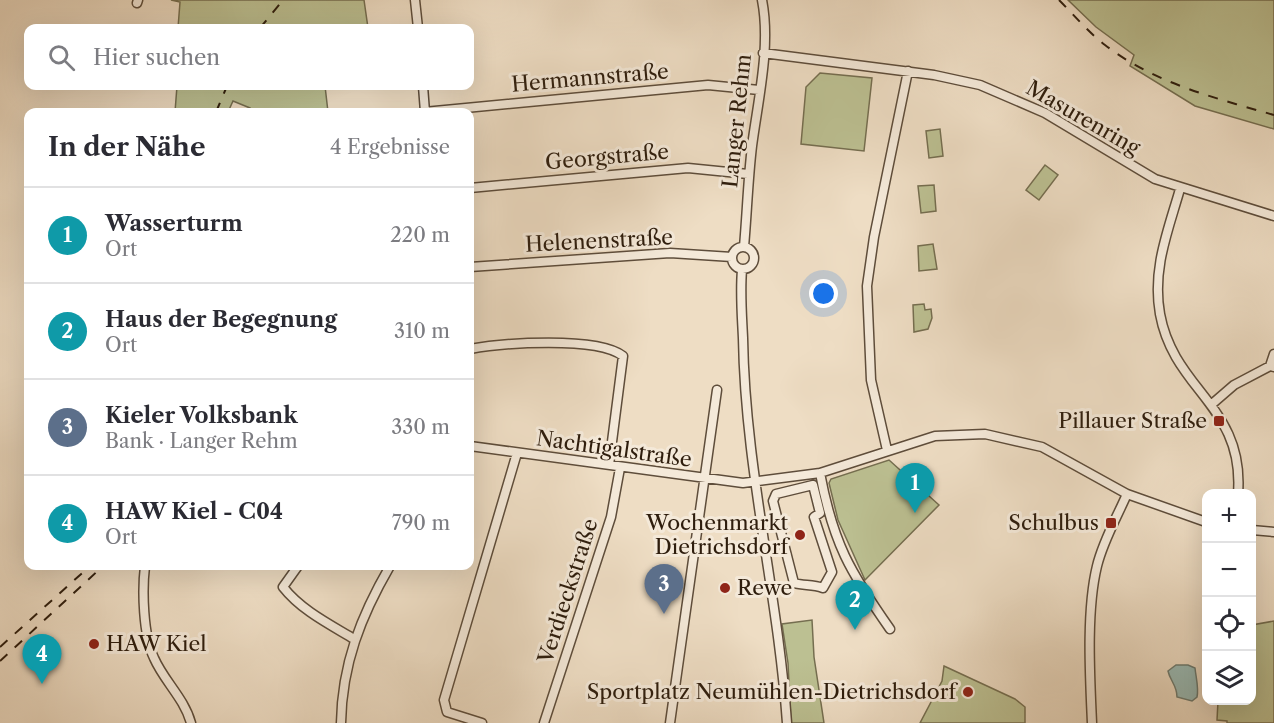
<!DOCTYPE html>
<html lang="de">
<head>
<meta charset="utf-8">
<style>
  :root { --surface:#fff; --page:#f2f2f3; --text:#2b2b33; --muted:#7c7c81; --line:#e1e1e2; --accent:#111827 }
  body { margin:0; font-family:"Libre Caslon Text",serif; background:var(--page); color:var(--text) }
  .controls { position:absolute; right:18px; bottom:18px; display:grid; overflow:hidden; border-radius:12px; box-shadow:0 6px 24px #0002 }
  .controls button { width:54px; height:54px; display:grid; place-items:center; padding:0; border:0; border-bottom:2px solid var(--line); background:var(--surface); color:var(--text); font:30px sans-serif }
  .you { position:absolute; left:824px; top:294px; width:21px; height:21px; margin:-15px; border:4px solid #fff; border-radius:50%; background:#1a73e8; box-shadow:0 0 0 9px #1a73e833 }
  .badge { display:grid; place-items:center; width:39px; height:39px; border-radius:50%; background:var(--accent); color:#fff; font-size:20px; font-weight:700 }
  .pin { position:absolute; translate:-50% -50px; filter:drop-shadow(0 2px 3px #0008) }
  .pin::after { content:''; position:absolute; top:32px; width:21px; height:18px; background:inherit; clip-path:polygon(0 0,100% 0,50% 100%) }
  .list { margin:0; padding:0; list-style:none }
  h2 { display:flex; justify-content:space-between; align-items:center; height:78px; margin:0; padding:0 24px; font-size:26px }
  h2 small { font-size:20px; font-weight:400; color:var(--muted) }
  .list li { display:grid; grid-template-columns:39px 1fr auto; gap:18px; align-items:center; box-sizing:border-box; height:96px; padding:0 24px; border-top:2px solid var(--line) }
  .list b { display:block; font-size:22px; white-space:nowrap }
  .list p { margin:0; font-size:20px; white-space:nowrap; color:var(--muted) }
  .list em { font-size:20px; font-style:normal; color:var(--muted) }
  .icon { flex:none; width:33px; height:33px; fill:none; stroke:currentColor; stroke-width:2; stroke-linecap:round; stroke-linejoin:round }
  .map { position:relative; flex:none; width:1274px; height:723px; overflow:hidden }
  .search { position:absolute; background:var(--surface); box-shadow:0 6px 24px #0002; left:24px; top:24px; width:450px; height:66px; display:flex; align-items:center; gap:15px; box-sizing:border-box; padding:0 21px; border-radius:12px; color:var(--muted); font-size:22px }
  .panel { position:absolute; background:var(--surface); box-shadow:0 6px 24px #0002; left:24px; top:108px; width:450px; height:462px; border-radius:12px }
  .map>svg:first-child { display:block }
  .green { fill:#bcc092; stroke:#756e50; stroke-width:1.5 }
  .water { fill:#99bbb6; stroke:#6e7c72; stroke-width:1.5 }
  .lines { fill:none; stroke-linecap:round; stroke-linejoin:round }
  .minor-casing { stroke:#5e4d3b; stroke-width:11 }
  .minor { stroke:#f4e9d9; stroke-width:8 }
  .rail { stroke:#2e1d0d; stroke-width:2; stroke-dasharray:10 10; stroke-linecap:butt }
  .poi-dot { fill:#8f2418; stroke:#f4e9d9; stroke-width:2 }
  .labels { text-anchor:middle; stroke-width:6; stroke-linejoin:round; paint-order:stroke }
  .street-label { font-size:21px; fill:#2e1d0d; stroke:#f4e9d9 }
  .poi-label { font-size:21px; fill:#2e1d0d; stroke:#f4e9d9; text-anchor:end }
</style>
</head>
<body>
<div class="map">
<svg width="1274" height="723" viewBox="0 0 1274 723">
  <rect width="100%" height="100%" fill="#eeddc4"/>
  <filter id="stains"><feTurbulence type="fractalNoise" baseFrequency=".00333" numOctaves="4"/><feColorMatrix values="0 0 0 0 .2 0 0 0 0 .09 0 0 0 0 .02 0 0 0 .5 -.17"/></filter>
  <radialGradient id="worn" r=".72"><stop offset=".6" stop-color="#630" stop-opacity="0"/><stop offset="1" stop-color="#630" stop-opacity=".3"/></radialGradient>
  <!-- green -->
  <path class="green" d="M 171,0 L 364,0 L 368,28 L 178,28 L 180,2 Z
    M 1068,0 L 1274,0 L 1274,129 L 1195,106 L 1130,66 L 1134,55 L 1096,27 Z
    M 820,73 L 872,78 L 864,151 L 801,144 L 806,87 Z
    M 177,86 L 325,86 L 328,112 L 254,112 L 250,108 L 233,101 L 228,112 L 175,112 Z
    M 940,129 L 943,156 L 929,158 L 926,131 Z
    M 1045,165 L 1058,175 L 1039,200 L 1026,190 Z
    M 934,185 L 936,211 L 921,213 L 918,186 Z
    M 933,244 L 937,269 L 919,271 L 918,246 Z
    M 924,304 L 925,310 L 931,309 L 932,318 L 928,329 L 914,332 L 913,305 Z
    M 889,460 L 939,505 L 865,580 L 838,520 L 829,483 L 831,479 Z
    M 812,620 L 814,657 L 824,723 L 791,723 L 788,663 L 782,624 Z
    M 1274,621 L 1274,723 L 1227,723 L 1227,721 L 1217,720 L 1218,701 L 1252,700 L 1252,625 Z
    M 944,666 L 1015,699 L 1025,707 L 1025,723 L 920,723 L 942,681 Z"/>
  <!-- water -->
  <path class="water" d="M 1176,665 L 1188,665 L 1195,668 C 1196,678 1199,688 1197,697 L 1192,701 L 1177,697 C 1177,685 1170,681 1168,671 Z"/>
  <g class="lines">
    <defs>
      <path id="minor" d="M 415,0 L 418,28
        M 137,3 L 138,0
        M 763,53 L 934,75 L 980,85 L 1045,113 L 1155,179 L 1274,216
        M 423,86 L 425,112
        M 424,112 L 708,85 L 759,90
        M 470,188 L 688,168 L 748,174
        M 1180,189 C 1168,231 1152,269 1160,314 C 1174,391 1245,406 1238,494
        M732 258a11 11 0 1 1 22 0a11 11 0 1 1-22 0Z
        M 744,247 C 747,213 748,180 752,146 C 758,100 771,46 762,0
        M 470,267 L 670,253 L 732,257
        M 742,270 C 740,293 742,316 743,338 C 745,468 778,594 787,723
        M 470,349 C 502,343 597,336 623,356 L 609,465
        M 1270,366 L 1274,354
        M 1212,404 L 1234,385 L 1270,366 L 1274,367
        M 470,446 L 743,483 L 820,473 L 935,436 L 985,434 L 1042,447 L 1127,494 L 1206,522
        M 887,450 L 871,380 L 867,286 L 874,237 L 908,71
        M 820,473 C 833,543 850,572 890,629
        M 813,485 L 820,513 L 814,517 L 832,572 L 823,588 C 812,584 804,586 794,583 L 773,501 L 776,494 Z
        M 1252,530 L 1274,532
        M 145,566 C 142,590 143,635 154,658 C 164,681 184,698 191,723
        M 298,566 L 283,587 C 301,610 329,624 354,639
        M 341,723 C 342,664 361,616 390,566
        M 482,723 L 447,712 L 444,700 L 517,453
        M 544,723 L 611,517 L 620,468
        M 670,723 L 717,390
        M 1092,723 C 1090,677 1086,611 1097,566 C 1103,541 1117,517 1127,494"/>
    </defs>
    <!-- minor casing -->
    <use href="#minor" class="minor-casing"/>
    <!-- minor -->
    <use href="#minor" class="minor"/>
    <!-- rail -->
    <path class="rail" d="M 1059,0 C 1074,15 1088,32 1105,45 C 1154,83 1215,98 1274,115
      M 260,28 L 283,0
      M 216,112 L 227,86
      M 0,647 L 90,566
      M 0,661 L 103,566"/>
  </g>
  <!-- markers -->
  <g class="poi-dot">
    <rect x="1213" y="415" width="12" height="12" rx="3"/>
    <rect x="1105" y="517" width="12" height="12" rx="3"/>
    <circle cx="800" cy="535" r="6"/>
    <circle cx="725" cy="588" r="6"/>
    <circle cx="94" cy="644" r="6"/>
    <circle cx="968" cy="692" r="6"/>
  </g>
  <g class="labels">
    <!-- street labels -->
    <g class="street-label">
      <text transform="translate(590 78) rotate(-5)" y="7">Hermannstraße</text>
      <text transform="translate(1083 118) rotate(30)" y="7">Masurenring</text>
      <text transform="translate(737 121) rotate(-84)" y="7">Langer Rehm</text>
      <text transform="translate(607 157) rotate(-5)" y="7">Georgstraße</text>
      <text transform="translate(599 241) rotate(-3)" y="7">Helenenstraße</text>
      <text transform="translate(614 449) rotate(8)" y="7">Nachtigalstraße</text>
      <text transform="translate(568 591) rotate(-72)" y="7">Verdieckstraße</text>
    </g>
    <!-- poi labels -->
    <g class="poi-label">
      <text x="1207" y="428">Pillauer Straße</text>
      <text x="788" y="530">Wochenmarkt<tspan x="788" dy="24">Dietrichsdorf</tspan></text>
      <text x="1099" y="530">Schulbus</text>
      <text x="737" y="595" text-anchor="start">Rewe</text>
      <text x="106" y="651" text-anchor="start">HAW Kiel</text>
      <text x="956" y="699">Sportplatz Neumühlen-Dietrichsdorf</text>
    </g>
  </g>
  <rect width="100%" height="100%" filter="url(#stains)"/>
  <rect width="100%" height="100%" fill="url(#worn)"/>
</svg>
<div class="controls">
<button>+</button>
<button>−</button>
<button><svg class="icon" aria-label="locate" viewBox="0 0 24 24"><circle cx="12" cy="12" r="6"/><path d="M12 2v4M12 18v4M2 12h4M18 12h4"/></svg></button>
<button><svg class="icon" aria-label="layers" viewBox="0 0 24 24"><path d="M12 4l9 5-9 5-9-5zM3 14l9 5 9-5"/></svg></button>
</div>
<div class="you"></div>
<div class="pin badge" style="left:915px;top:513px;background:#0f9aa8">1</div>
<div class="pin badge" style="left:855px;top:630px;background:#0f9aa8">2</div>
<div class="pin badge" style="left:664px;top:614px;background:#5c6f8a">3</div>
<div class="pin badge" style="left:42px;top:684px;background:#0f9aa8">4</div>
<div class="search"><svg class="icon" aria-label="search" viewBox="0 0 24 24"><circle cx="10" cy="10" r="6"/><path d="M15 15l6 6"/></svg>Hier suchen</div>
<section class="panel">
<h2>In der Nähe<small>4 Ergebnisse</small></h2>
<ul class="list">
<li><span class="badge" style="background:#0f9aa8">1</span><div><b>Wasserturm</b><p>Ort</p></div><em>220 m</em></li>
<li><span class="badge" style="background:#0f9aa8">2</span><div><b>Haus der Begegnung</b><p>Ort</p></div><em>310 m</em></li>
<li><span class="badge" style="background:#5c6f8a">3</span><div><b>Kieler Volksbank</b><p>Bank · Langer Rehm</p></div><em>330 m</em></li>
<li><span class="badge" style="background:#0f9aa8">4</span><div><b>HAW Kiel - C04</b><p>Ort</p></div><em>790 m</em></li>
</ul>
</section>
</div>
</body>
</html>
